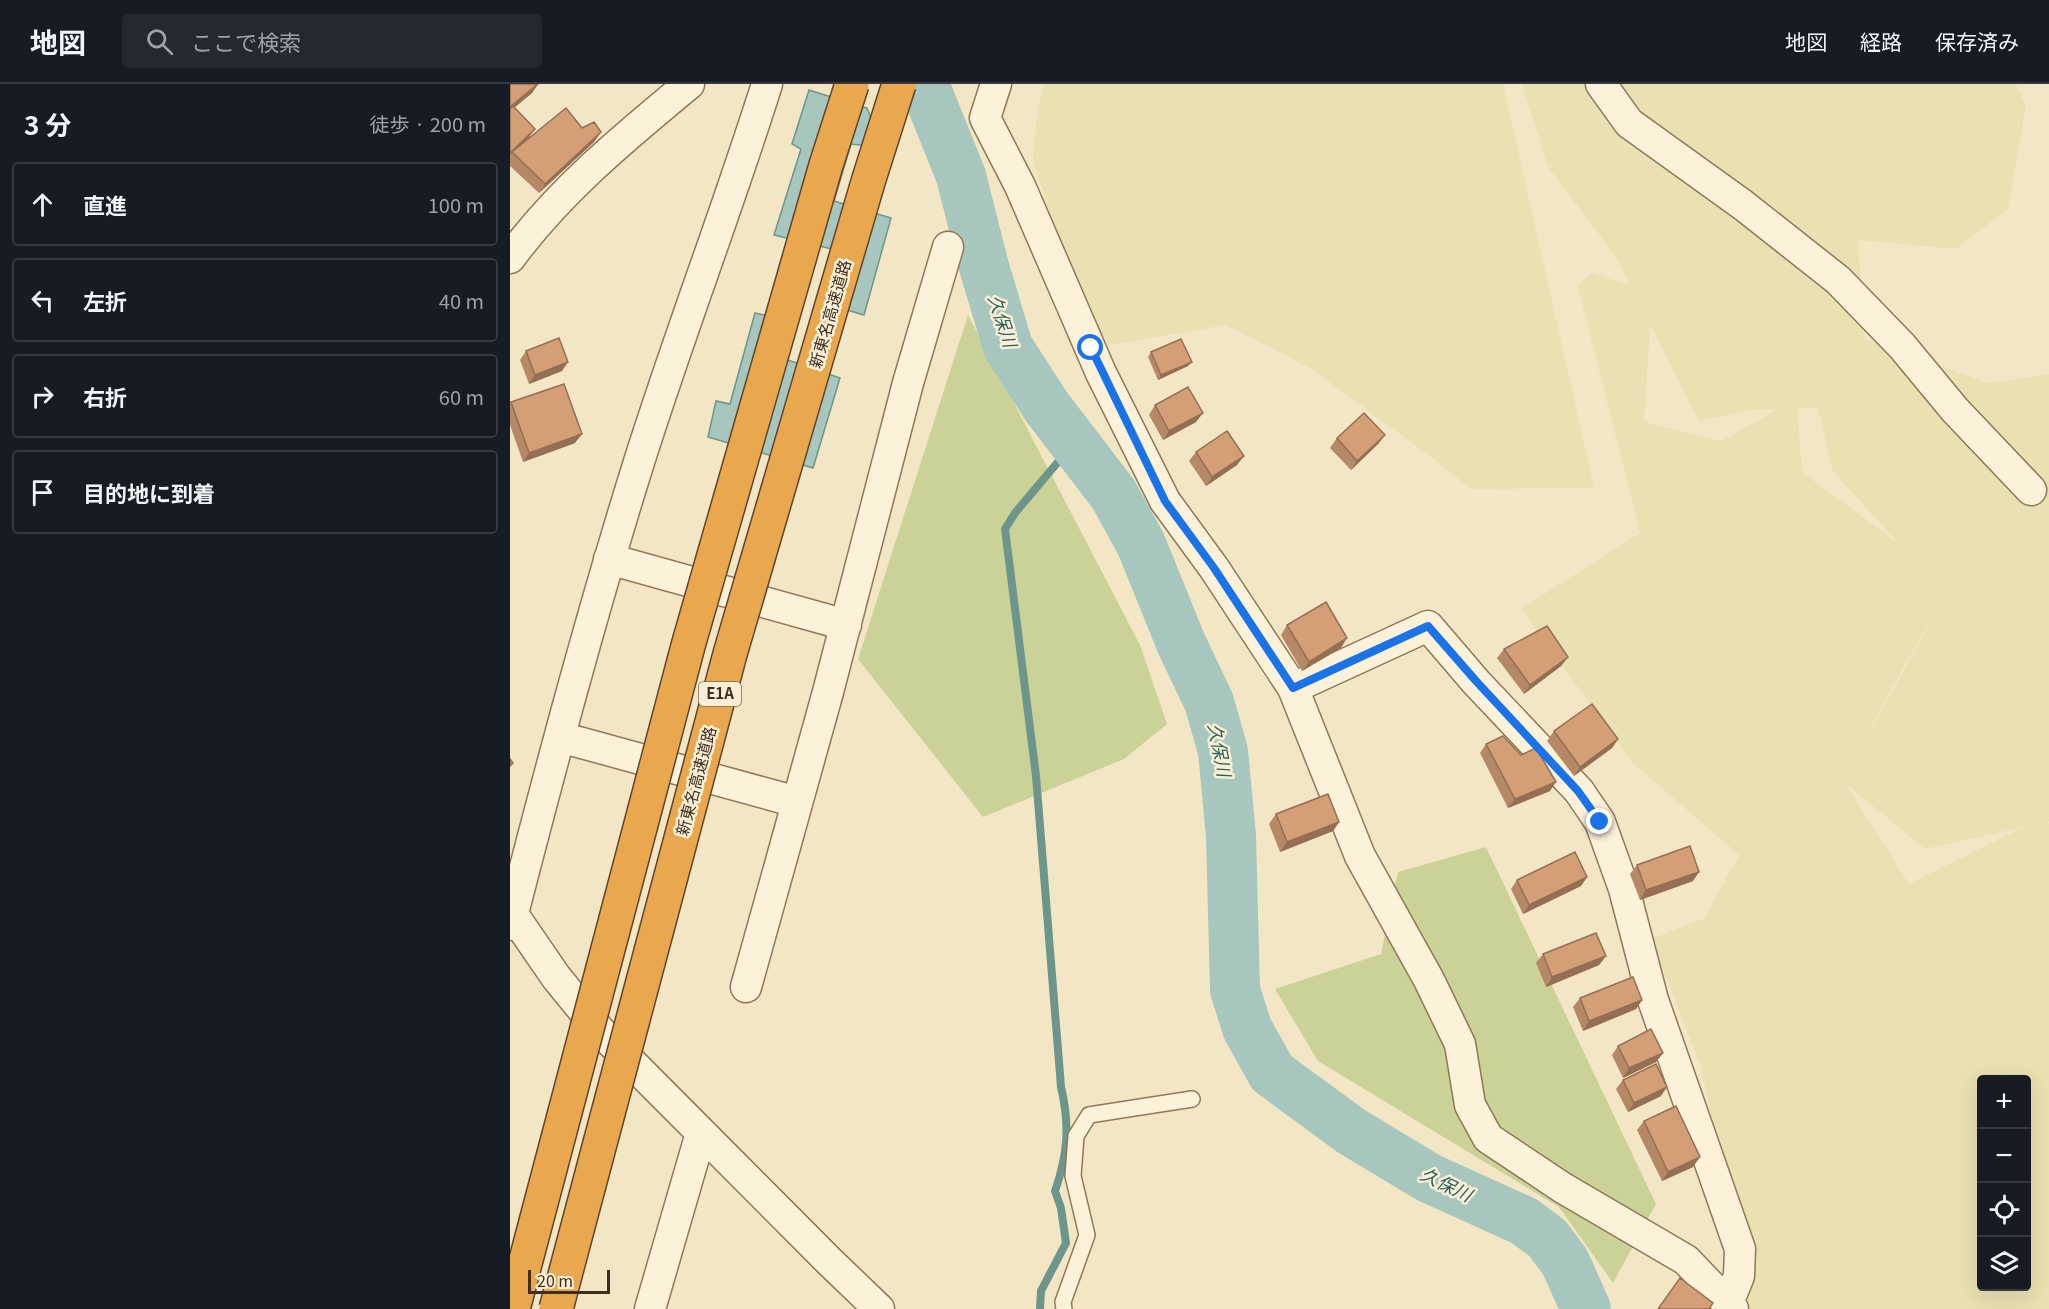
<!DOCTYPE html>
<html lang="ja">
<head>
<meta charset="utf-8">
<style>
  :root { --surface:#171b24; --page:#242831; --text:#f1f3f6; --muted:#9ea1a6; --line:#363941 }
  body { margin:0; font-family:Georgia,"Noto Sans JP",serif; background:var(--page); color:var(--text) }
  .controls { position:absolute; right:18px; bottom:18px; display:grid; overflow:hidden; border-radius:6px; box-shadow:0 6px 24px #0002 }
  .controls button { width:54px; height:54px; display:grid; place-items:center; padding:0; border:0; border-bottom:2px solid var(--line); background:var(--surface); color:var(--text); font:30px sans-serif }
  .scale { position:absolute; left:18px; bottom:15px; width:82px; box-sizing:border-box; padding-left:6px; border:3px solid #3f2e1e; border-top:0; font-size:16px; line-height:21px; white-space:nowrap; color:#3f2e1e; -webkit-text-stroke:4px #f9efd6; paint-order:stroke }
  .stop { position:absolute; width:18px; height:18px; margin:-14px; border:4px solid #1a73e8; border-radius:50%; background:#fff }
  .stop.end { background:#1a73e8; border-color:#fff; box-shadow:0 2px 6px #0008 }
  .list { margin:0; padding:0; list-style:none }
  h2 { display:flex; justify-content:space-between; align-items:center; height:78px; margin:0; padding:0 24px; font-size:26px }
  h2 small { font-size:20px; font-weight:400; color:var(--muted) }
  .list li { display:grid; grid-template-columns:39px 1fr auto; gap:18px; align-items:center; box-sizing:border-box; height:84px; margin:0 12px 12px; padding:0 12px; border:2px solid var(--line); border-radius:6px }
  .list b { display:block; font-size:22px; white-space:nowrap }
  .list em { font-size:20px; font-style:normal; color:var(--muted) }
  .icon { flex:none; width:33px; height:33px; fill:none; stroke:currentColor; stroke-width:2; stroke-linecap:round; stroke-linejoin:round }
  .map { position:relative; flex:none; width:1539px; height:1225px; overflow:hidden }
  header { display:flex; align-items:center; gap:36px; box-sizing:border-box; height:84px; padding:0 30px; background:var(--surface); border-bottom:2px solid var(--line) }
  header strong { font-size:28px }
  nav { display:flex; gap:33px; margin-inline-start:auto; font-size:21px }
  .search { width:420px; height:54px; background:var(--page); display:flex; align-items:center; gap:15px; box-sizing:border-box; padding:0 21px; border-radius:6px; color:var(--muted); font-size:22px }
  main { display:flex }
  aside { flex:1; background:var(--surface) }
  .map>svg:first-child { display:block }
  .farmland { fill:#e9e1b1; fill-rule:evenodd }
  .green { fill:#cbd297 }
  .water { fill:#a7c6bd; stroke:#6c958c; stroke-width:1.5 }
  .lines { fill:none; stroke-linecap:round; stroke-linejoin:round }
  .stream { stroke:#6c958c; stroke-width:8 }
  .river { stroke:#a7c6bd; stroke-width:50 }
  .lane-casing { stroke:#907759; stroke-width:18 }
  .street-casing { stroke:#907759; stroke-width:33 }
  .lane { stroke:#fcf2da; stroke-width:15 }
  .street { stroke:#fcf2da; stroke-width:30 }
  .highway-bridge-casing { stroke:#5e442d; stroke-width:36; stroke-linecap:butt }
  .highway-bridge { stroke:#e9a74e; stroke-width:33 }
  .wall { fill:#b68966 }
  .shaded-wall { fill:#946f53 }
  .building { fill:#d49f77; stroke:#946f53; stroke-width:1.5 }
  .route { stroke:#1a73e8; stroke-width:8 }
  .labels { text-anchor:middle; stroke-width:5; stroke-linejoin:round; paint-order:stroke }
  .shield { fill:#f9efd6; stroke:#776855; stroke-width:1.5 }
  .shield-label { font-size:15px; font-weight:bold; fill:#3f2e1e }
  .street-label { font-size:16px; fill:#3f2e1e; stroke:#f9efd6 }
  .water-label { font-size:18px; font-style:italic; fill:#2c605d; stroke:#f9efd6 }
</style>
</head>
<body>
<header>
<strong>地図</strong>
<div class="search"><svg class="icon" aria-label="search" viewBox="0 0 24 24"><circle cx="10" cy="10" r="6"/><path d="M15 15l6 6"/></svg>ここで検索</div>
<nav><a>地図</a><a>経路</a><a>保存済み</a></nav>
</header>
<main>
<aside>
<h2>3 分<small>徒歩 · 200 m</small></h2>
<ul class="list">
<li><svg class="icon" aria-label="ahead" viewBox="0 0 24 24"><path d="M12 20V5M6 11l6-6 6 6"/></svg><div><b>直進</b></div><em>100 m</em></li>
<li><svg class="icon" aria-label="left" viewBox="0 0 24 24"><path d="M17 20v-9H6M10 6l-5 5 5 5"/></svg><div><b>左折</b></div><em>40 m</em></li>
<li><svg class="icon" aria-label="right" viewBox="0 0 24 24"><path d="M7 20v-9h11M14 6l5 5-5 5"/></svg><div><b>右折</b></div><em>60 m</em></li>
<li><svg class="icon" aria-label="arrive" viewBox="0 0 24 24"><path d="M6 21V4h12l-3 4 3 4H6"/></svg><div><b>目的地に到着</b></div></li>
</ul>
</aside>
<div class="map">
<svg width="1539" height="1225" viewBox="0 0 1539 1225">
  <rect width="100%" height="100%" fill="#f3e6c5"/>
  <!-- farmland -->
  <path class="farmland" d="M 534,0 L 993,0 L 1084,404 L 961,405 L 921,373 L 802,285 L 716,241 L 581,264 L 523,76 L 528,22 Z
    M 1012,0 L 1505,0 L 1516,21 L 1498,124 L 1446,165 L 1348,156 L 1355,255 L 1479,299 L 1539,290 L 1539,737 L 1534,738 L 1539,740 L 1539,1225 L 1217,1225 L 1230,1165 L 1191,983 L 1141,855 L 1195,834 L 1229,771 L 1123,679 L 1011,525 L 1130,449 L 1068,202 L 1082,189 L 1120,201 L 1104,170 L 1038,83 ZM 1140,240 L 1189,337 L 1242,326 L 1269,325 L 1212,357 L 1134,338 ZM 1287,324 L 1308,324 L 1323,387 L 1388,459 L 1292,388 ZM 1420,537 L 1421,537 L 1350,666 L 1380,607 ZM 1335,699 L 1415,765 L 1514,743 L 1399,800 ZM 1472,996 L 1516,996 L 1516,1202 L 1472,1202 Z"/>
  <!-- green -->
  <path class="green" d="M 458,231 L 630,561 L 657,640 L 614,675 L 473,733 L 348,575 Z
    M 976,763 L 1146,1120 L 1103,1199 L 1049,1123 L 808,977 L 765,905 L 871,870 L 888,788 Z"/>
  <!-- water -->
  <path class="water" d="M 299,6 L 357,24 L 364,42 L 357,62 L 341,60 L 324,117 L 381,134 L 354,231 L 310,218 L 326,166 L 264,151 L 291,65 L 282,60 Z
    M 245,229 L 281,237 L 272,274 L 330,294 L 303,384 L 198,353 L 206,317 L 220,320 Z"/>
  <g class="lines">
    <!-- stream -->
    <path class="stream" d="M 530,1225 L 531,1207 L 556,1159 L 551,1124 L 545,1107 C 558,1070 560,1041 551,1003 L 526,692 L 495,445 L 505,429 L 564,359"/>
    <!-- river -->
    <path class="river" d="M 414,0 L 451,92 L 474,183 L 498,263 L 536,322 L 604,411 L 631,460 L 671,559 L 699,618 L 713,667 L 721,752 L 725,906 L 737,944 L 762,989 L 841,1047 L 919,1094 L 1014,1137 L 1037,1154 L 1055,1178 L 1076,1225"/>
    <defs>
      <path id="lane" d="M 554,1225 L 553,1218 L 577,1151 L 563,1092 L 566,1052 L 579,1031 L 682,1015"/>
      <path id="street" d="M 486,0 L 475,34 L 510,102 L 591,289 L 655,417 L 704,484 L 783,604 L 918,542 L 966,598 L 1069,707 L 1090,738 L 1114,805 L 1143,916 L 1230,1165 L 1229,1192 L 1218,1219
        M 1091,0 L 1119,39 L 1233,121 L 1328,196 L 1392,262 L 1445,326 L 1521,406
        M 0,174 C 49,107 115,53 179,0
        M 99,475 L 336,541
        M 783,604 L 850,772 L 919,896 L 950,960 L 960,1021 L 978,1054 L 1053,1104 L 1176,1176 L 1223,1225
        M 50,653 L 287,718
        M 0,826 L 46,893 L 90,947 L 319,1177 L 369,1225
        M 0,841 C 40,686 81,531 129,378 C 169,251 217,127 257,0
        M 236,903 L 318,608 L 398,299 L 438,163
        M 140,1225 L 191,1049"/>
    </defs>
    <!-- lane casing -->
    <use href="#lane" class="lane-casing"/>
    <!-- street casing -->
    <use href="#street" class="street-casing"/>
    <!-- lane -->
    <use href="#lane" class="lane"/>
    <!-- street -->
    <use href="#street" class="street"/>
    <defs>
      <path id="highway-bridge" d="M 3,1225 L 178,562 L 316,81 L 342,0
        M 46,1225 L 220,570 L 358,98 L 389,0"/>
    </defs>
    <!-- highway-bridge casing -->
    <use href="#highway-bridge" class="highway-bridge-casing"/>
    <!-- highway-bridge -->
    <use href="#highway-bridge" class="highway-bridge"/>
  </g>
  <!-- wall -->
  <path class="wall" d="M 0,0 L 28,0 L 22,9 L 4,24 L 25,45 L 17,56 L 84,58 L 29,109 L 0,82 Z
    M 16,267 L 52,287 L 19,300 L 10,276 Z
    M 641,268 L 678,282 L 648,296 L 638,273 Z
    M 1,318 L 65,359 L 13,378 L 0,341 L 0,320 Z
    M 645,321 L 686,338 L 653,356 L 639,331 Z
    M 875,351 L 868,360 L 841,386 L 820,364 L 827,354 Z
    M 686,368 L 727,381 L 696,402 L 679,377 Z
    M 777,541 L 831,564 L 792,587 L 771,551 Z
    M 994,565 L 1058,573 L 1051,582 L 1014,610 L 987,574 Z
    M 1044,647 L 1108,655 L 1102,664 L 1064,692 L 1037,657 Z
    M 976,660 L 1040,707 L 998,724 L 970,669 Z
    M 766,730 L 829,738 L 823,747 L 770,768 L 759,740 Z
    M 1127,781 L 1183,797 L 1130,816 L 1120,790 Z
    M 1077,793 L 1071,802 L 1013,830 L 1001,805 L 1007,796 Z
    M 1033,870 L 1096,872 L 1089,881 L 1036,903 L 1026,879 Z
    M 1070,914 L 1132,916 L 1126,925 L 1073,947 L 1063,923 Z
    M 1108,962 L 1153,969 L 1146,978 L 1113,994 L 1102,971 Z
    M 1113,996 L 1151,1012 L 1118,1028 L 1106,1005 Z
    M 1134,1037 L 1183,1083 L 1152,1097 L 1127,1046 Z"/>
  <!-- shaded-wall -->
  <path class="shaded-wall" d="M 28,0 L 22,9 L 0,27 L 0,23 Z
    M 25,45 L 15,58 L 2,68 L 0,71 L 0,69 Z
    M 91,48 L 84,58 L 29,109 L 35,100 Z
    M 58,278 L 52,287 L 19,300 L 25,291 Z
    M 682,278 L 678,282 L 648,296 L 651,291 Z
    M 693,329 L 686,338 L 653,356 L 659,347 Z
    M 72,350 L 65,359 L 13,378 L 19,369 Z
    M 875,351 L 868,360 L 841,386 L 847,377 Z
    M 734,372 L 727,381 L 696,402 L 702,393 Z
    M 837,554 L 831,564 L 792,587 L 799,578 Z
    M 1058,573 L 1051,582 L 1014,610 L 1020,601 Z
    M 1108,655 L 1102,664 L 1064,692 L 1070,683 Z
    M 1046,698 L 1040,707 L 998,724 L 1005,715 Z
    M 829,738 L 823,747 L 770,768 L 777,758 Z
    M 1189,788 L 1183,797 L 1130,816 L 1136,806 Z
    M 1077,793 L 1071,802 L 1013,830 L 1019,821 Z
    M 1096,872 L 1089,881 L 1036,903 L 1042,893 Z
    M 1132,916 L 1126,925 L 1073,947 L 1079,937 Z
    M 1153,969 L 1146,978 L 1113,994 L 1119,984 Z
    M 1157,1003 L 1151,1012 L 1118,1028 L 1124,1019 Z
    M 1190,1073 L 1183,1083 L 1152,1097 L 1158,1088 Z"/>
  <!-- building -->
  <path class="building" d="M 0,0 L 28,0 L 0,23 Z
    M 3,22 L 25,45 L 0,69 L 0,25 Z
    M 56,24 L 72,44 L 84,38 L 91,48 L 35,100 L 2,68 Z
    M 49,254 L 58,278 L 25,291 L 16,267 Z
    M 671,255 L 682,278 L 651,291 L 641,268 Z
    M 54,300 L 72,350 L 19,369 L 1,318 Z
    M 678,303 L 693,329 L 659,347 L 645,321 Z
    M 854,329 L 875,351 L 847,377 L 827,354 Z
    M 717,347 L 734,372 L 702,393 L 686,368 Z
    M 816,518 L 837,554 L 799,578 L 777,541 Z
    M 1037,542 L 1058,573 L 1020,601 L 994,565 Z
    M 1082,620 L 1108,655 L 1070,683 L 1044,647 Z
    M 993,652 L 1011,671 L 1026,664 L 1046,698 L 1005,715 L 976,660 Z
    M 0,675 L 3,679 L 0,682 Z
    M 818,710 L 829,738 L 777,758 L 766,730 Z
    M 1180,762 L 1189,788 L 1136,806 L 1127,781 Z
    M 1065,768 L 1077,793 L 1019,821 L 1007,796 Z
    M 1086,849 L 1096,872 L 1042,893 L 1033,870 Z
    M 1123,893 L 1132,916 L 1079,937 L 1070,914 Z
    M 1141,945 L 1153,969 L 1119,984 L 1108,962 Z
    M 1146,980 L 1157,1003 L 1124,1019 L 1113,996 Z
    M 1166,1022 L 1190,1073 L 1158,1088 L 1134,1037 Z
    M 1170,1194 L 1203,1219 L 1199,1225 L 1148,1225 Z"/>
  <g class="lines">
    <!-- route -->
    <path class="route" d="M 581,264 L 655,417 L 704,484 L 783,604 L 918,542 L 966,597 L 1068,707 L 1090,738"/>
  </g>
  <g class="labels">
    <!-- shield labels -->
    <rect class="shield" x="189" y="598" width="42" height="24" rx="4.5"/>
    <g class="shield-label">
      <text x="210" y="615">E1A</text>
    </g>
    <!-- street labels -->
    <g class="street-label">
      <text transform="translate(320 230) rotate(-74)" y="6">新東名高速道路</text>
      <text transform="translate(186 697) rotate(-75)" y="6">新東名高速道路</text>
    </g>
    <!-- water labels -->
    <g class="water-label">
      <text transform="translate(492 237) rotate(72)" y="6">久保川</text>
      <text transform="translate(709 666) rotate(79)" y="6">久保川</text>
      <text transform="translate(936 1101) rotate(26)" y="6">久保川</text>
    </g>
  </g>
</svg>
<div class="controls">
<button>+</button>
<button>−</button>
<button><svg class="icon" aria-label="locate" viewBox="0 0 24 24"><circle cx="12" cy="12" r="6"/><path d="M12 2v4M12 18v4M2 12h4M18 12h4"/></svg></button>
<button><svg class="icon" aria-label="layers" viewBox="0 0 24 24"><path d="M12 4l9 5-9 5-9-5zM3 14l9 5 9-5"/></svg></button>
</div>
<div class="scale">20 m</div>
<div class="stop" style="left:581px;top:264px"></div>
<div class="stop end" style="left:1090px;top:738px"></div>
</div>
</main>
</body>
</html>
